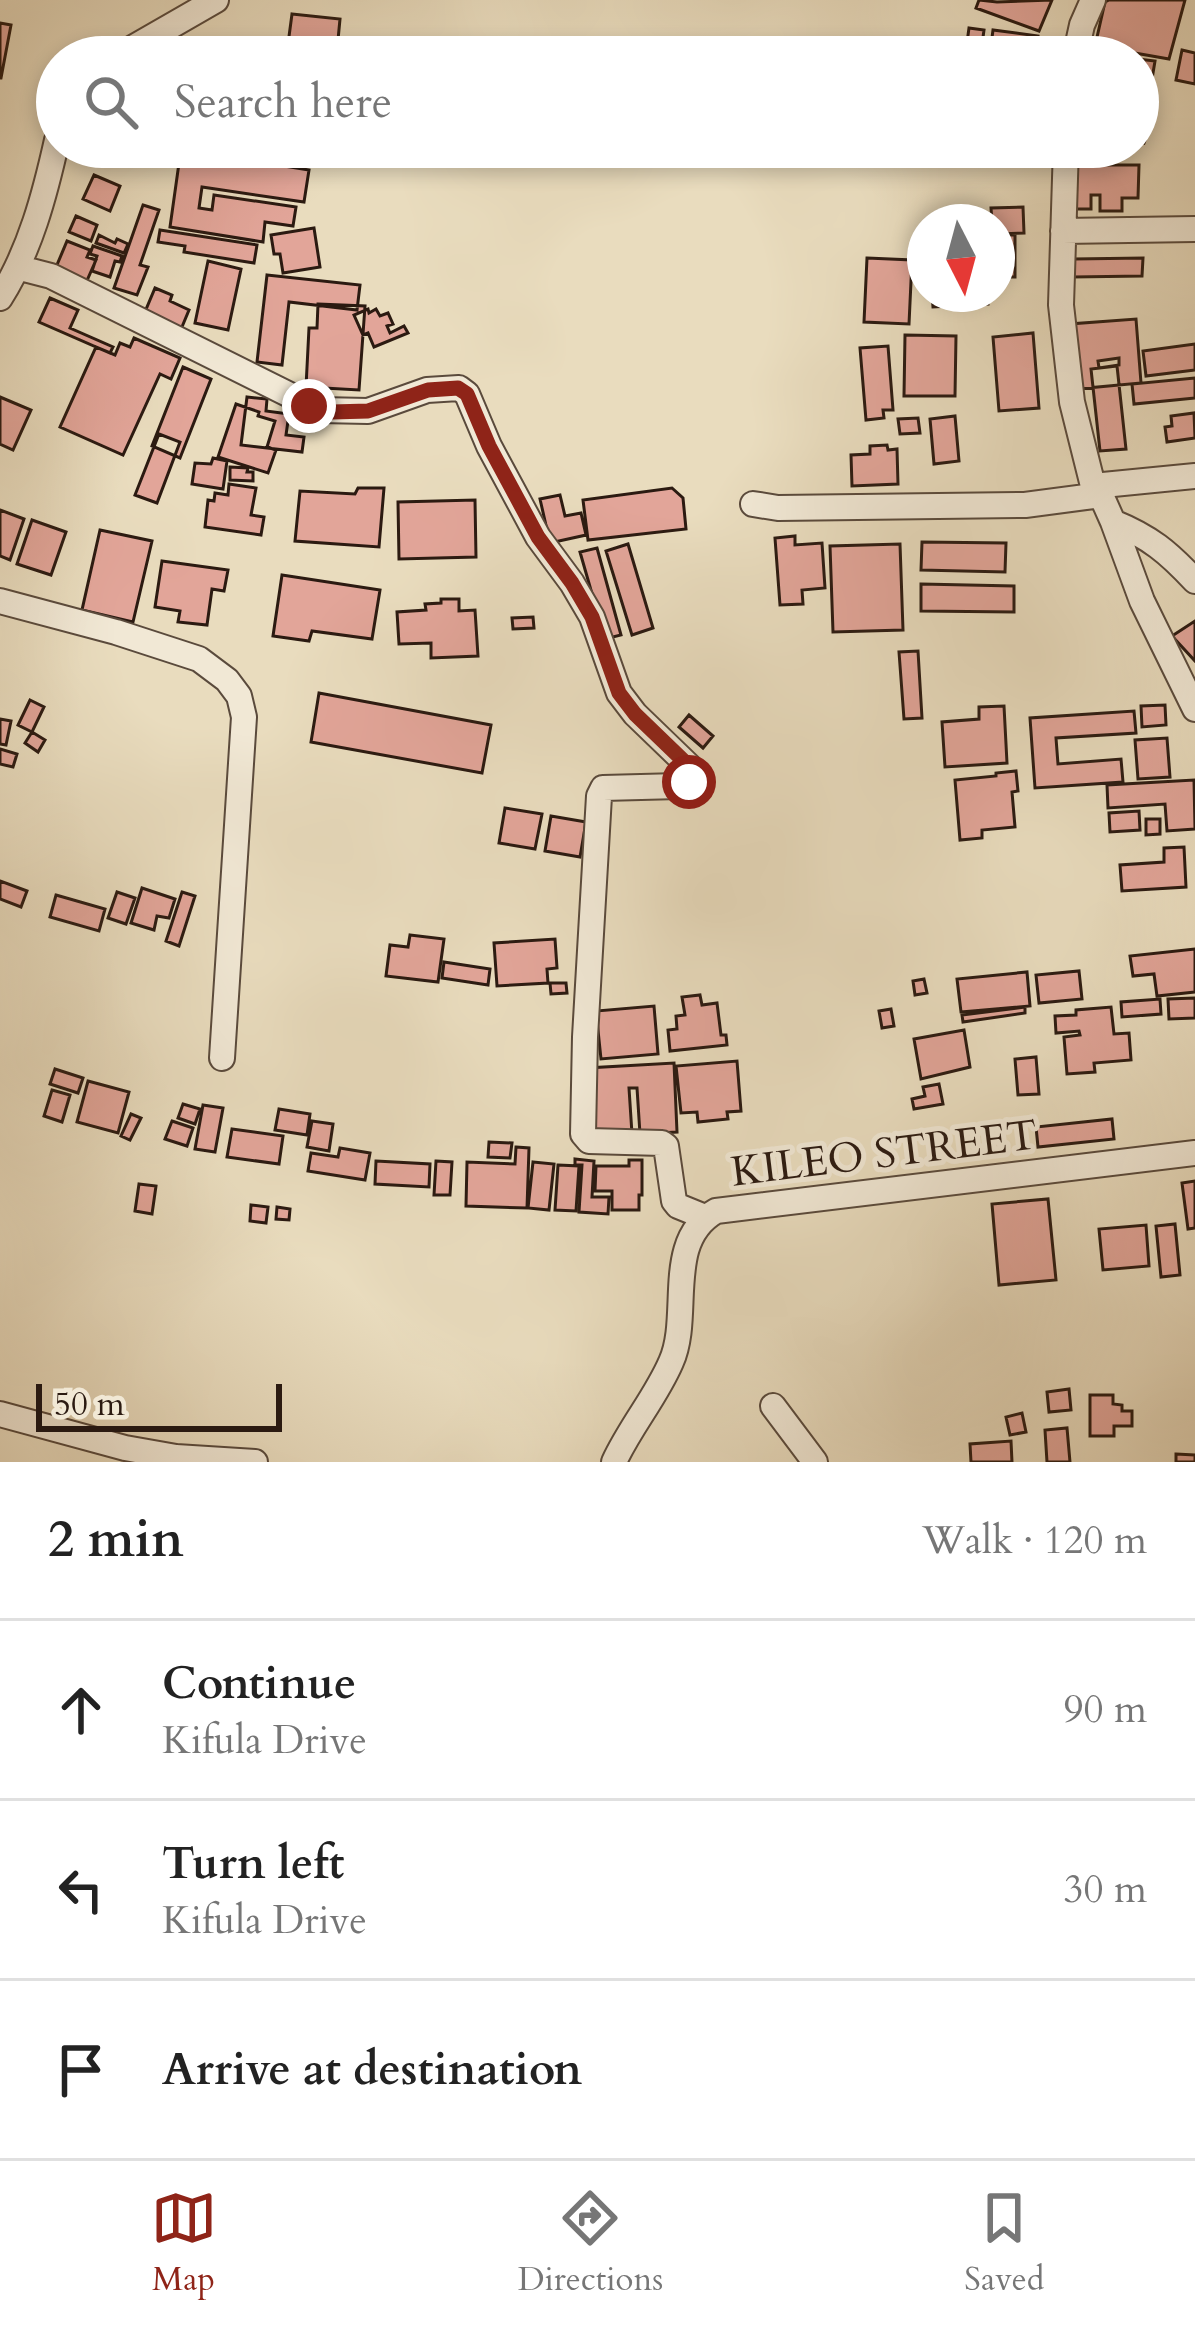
<!DOCTYPE html>
<html lang="en">
<head>
<meta charset="utf-8">
<style>
  :root { --surface:#fff; --page:#f6f6f6; --text:#222; --muted:#767676; --line:#e0e0e0; --accent:#8f2418 }
  body { margin:0; font-family:Cardo,serif; background:var(--page); color:var(--text) }
  .compass { position:absolute; left:907px; top:204px; width:108px; height:108px; border-radius:50%; background:var(--surface); box-shadow:0 6px 18px #0003; rotate:174deg }
  .scale { position:absolute; left:36px; bottom:30px; width:246px; box-sizing:border-box; padding-left:12px; border:6px solid #2b1a11; border-top:0; font-size:33px; line-height:42px; white-space:nowrap; color:#2b1a11; -webkit-text-stroke:9px #f1e8d5; paint-order:stroke }
  .stop { position:absolute; width:36px; height:36px; margin:-27px; border:9px solid #8f2418; border-radius:50%; background:#fff }
  .stop.end { background:#8f2418; border-color:#fff; box-shadow:0 3px 12px #0008 }
  .list { margin:0; padding:0; list-style:none }
  h2 { display:flex; justify-content:space-between; align-items:center; height:156px; margin:0; padding:0 48px; font-size:51px }
  h2 small { font-size:39px; font-weight:400; color:var(--muted) }
  .list li { display:grid; grid-template-columns:78px 1fr auto; gap:36px; align-items:center; box-sizing:border-box; height:180px; padding:0 48px; border-top:3px solid var(--line) }
  .list b { display:block; font-size:45px; white-space:nowrap }
  .list p { margin:0; font-size:39px; white-space:nowrap; color:var(--muted) }
  .list em { font-size:39px; font-style:normal; color:var(--muted) }
  .icon { flex:none; width:66px; height:66px; fill:none; stroke:currentColor; stroke-width:2; stroke-linecap:round; stroke-linejoin:round }
  .map { position:relative; flex:none; width:1195px; height:1462px; overflow:hidden }
  .search { position:absolute; background:var(--surface); box-shadow:0 6px 18px #0003; left:36px; right:36px; top:36px; height:132px; display:flex; align-items:center; gap:30px; box-sizing:border-box; padding:0 42px; border-radius:66px; color:var(--muted); font-size:45px }
  .sheet { height:696px; background:var(--surface) }
  nav { display:flex; justify-content:space-around; align-items:center; box-sizing:border-box; height:168px; border-top:3px solid var(--line); background:var(--surface); font-size:33px; color:var(--muted) }
  nav a { display:grid; justify-items:center; gap:6px }
  nav .on { color:var(--accent) }
  .map>svg:first-child { display:block }
  .building { fill:#e2a599; stroke:#2b1a11; stroke-width:3; fill-rule:evenodd }
  .lines { fill:none; stroke-linecap:round; stroke-linejoin:round }
  .minor-casing { stroke:#5a4a3c; stroke-width:28 }
  .minor { stroke:#f1e8d5; stroke-width:24 }
  .route { stroke:#8f2418; stroke-width:15 }
  .labels { text-anchor:middle; stroke-width:10; stroke-linejoin:round; paint-order:stroke }
  .street-label { font-size:42px; fill:#2b1a11; stroke:#f1e8d5 }
</style>
</head>
<body>
<div class="map">
<svg width="1195" height="1462" viewBox="0 0 1195 1462">
  <rect width="100%" height="100%" fill="#e9dcbe"/>
  <filter id="stains"><feTurbulence type="fractalNoise" baseFrequency=".00167" numOctaves="4"/><feColorMatrix values="0 0 0 0 .2 0 0 0 0 .09 0 0 0 0 .02 0 0 0 .5 -.17"/></filter>
  <radialGradient id="worn" r=".72"><stop offset=".6" stop-color="#630" stop-opacity="0"/><stop offset="1" stop-color="#630" stop-opacity=".3"/></radialGradient>
  <!-- building -->
  <path class="building" d="M 979,0 L 997,2 L 1052,0 L 1039,31 L 976,8 Z
    M 1109,0 L 1185,0 L 1169,59 L 1095,46 L 1105,2 Z
    M 292,14 L 340,19 L 338,40 L 321,38 L 319,48 L 288,44 Z
    M 0,23 L 11,25 L 1,78 L 0,78 Z
    M 969,28 L 984,30 L 981,52 L 990,53 L 993,30 L 1038,36 L 1036,57 L 965,57 Z
    M 1182,50 L 1195,53 L 1195,84 L 1176,80 Z
    M 1138,59 L 1155,61 L 1152,79 L 1138,77 Z
    M 1138,109 L 1154,114 L 1144,143 L 1138,141 Z
    M 234,147 L 287,149 L 284,166 L 309,170 L 304,202 L 202,187 L 199,208 L 212,210 L 214,195 L 296,207 L 293,226 L 265,222 L 263,242 L 170,227 L 180,156 L 231,164 Z
    M 506,147 L 532,147 L 534,161 L 508,164 Z
    M 1068,165 L 1139,165 L 1138,198 L 1122,198 L 1122,211 L 1100,211 L 1100,195 L 1091,195 L 1091,209 L 1067,209 Z
    M 94,175 L 120,186 L 110,211 L 83,199 Z
    M 143,205 L 159,210 L 140,265 L 148,267 L 137,295 L 114,288 Z
    M 1023,207 L 1024,233 L 997,234 L 997,222 L 992,222 L 991,208 Z
    M 76,216 L 97,225 L 91,241 L 69,232 Z
    M 314,228 L 320,267 L 283,273 L 280,254 L 274,254 L 271,235 Z
    M 160,230 L 257,245 L 254,263 L 184,252 L 185,246 L 158,242 Z
    M 99,235 L 115,243 L 117,239 L 128,244 L 124,253 L 96,243 Z
    M 997,235 L 1015,235 L 1015,277 L 997,277 Z
    M 67,241 L 90,250 L 87,257 L 96,260 L 85,285 L 54,272 Z
    M 93,246 L 122,256 L 120,262 L 115,261 L 110,277 L 92,271 L 97,256 L 90,254 Z
    M 867,258 L 912,260 L 909,324 L 864,322 Z
    M 1143,258 L 1142,276 L 1073,277 L 1074,259 Z
    M 208,261 L 241,269 L 228,330 L 195,323 Z
    M 267,275 L 360,285 L 357,310 L 289,302 L 282,365 L 257,362 Z
    M 155,288 L 172,295 L 170,301 L 189,310 L 179,334 L 142,319 Z
    M 932,294 L 988,294 L 988,304 L 933,307 Z
    M 50,298 L 78,310 L 70,328 L 113,347 L 110,353 L 39,322 Z
    M 318,304 L 365,306 L 359,390 L 306,387 L 309,328 L 317,328 Z
    M 368,309 L 369,313 L 376,309 L 380,316 L 388,313 L 393,324 L 387,326 L 390,333 L 404,326 L 408,333 L 374,347 L 368,333 L 363,335 L 354,315 Z
    M 1136,319 L 1141,383 L 1076,389 L 1070,324 ZM 1119,358 L 1119,365 L 1099,368 L 1098,361 Z
    M 1033,333 L 1039,408 L 999,411 L 993,337 Z
    M 905,335 L 956,336 L 955,396 L 904,396 Z
    M 134,338 L 180,358 L 171,379 L 160,374 L 123,455 L 60,427 L 96,347 L 115,355 L 120,343 L 130,347 Z
    M 1195,344 L 1195,370 L 1146,376 L 1143,351 Z
    M 888,346 L 893,410 L 883,410 L 884,418 L 866,420 L 860,348 Z
    M 1117,366 L 1126,449 L 1100,451 L 1091,369 Z
    M 183,367 L 211,379 L 180,458 L 152,446 Z
    M 1195,378 L 1195,398 L 1134,404 L 1132,384 Z
    M 0,397 L 31,410 L 13,450 L 0,444 Z
    M 247,397 L 267,399 L 266,411 L 289,414 L 286,435 L 304,437 L 302,452 L 241,445 Z
    M 236,404 L 259,412 L 258,416 L 275,421 L 267,447 L 276,450 L 268,473 L 218,457 Z
    M 1194,413 L 1195,438 L 1167,442 L 1165,427 L 1172,426 L 1171,416 Z
    M 955,416 L 959,461 L 934,464 L 930,419 Z
    M 918,418 L 920,433 L 900,434 L 898,419 Z
    M 159,434 L 180,442 L 157,503 L 135,495 Z
    M 887,445 L 888,450 L 897,449 L 898,484 L 852,486 L 851,455 L 870,454 L 870,446 Z
    M 213,458 L 227,461 L 223,489 L 192,484 L 195,463 L 211,464 Z
    M 230,467 L 248,468 L 247,472 L 253,472 L 253,481 L 230,480 Z
    M 229,484 L 256,488 L 251,515 L 264,517 L 261,535 L 205,527 L 208,500 L 214,501 L 215,493 L 228,495 Z
    M 358,488 L 384,488 L 379,547 L 295,541 L 300,491 L 355,494 Z
    M 672,488 L 683,498 L 686,529 L 588,540 L 583,500 Z
    M 560,495 L 565,516 L 581,513 L 586,535 L 550,543 L 540,499 Z
    M 475,500 L 476,557 L 399,559 L 398,502 Z
    M 0,510 L 24,519 L 10,560 L 0,556 Z
    M 32,520 L 66,532 L 51,575 L 17,564 Z
    M 100,530 L 152,541 L 133,622 L 82,610 Z
    M 795,536 L 795,545 L 822,543 L 825,588 L 802,590 L 803,604 L 780,605 L 775,538 Z
    M 922,542 L 1006,543 L 1005,572 L 921,570 Z
    M 628,544 L 653,628 L 632,635 L 606,551 Z
    M 900,544 L 903,630 L 833,632 L 830,546 Z
    M 597,548 L 621,635 L 605,639 L 580,552 Z
    M 162,561 L 228,570 L 224,591 L 212,589 L 207,625 L 178,622 L 180,611 L 155,607 Z
    M 282,575 L 380,590 L 372,639 L 312,631 L 309,641 L 273,636 Z
    M 921,584 L 1014,586 L 1014,612 L 921,611 Z
    M 441,599 L 459,599 L 459,611 L 475,610 L 478,656 L 431,658 L 431,643 L 399,644 L 397,612 L 426,610 L 425,604 L 441,603 Z
    M 533,617 L 534,628 L 513,629 L 512,618 Z
    M 1195,621 L 1195,661 L 1172,636 Z
    M 918,651 L 922,718 L 904,719 L 899,652 Z
    M 319,693 L 491,725 L 482,773 L 311,742 Z
    M 30,700 L 44,707 L 32,732 L 18,725 Z
    M 1165,705 L 1166,725 L 1142,727 L 1141,706 Z
    M 1004,706 L 1007,763 L 945,767 L 942,722 L 979,719 L 979,707 Z
    M 1134,711 L 1136,733 L 1056,738 L 1058,764 L 1121,759 L 1123,782 L 1035,788 L 1030,718 Z
    M 689,715 L 713,736 L 703,748 L 679,727 Z
    M 0,719 L 11,721 L 6,745 L 0,744 Z
    M 32,732 L 45,740 L 38,752 L 25,743 Z
    M 1167,738 L 1170,777 L 1138,779 L 1135,740 Z
    M 0,749 L 17,754 L 13,767 L 0,764 Z
    M 1016,771 L 1018,791 L 1012,792 L 1015,827 L 982,830 L 982,838 L 960,840 L 955,780 L 996,776 L 996,773 Z
    M 1194,780 L 1195,829 L 1167,831 L 1165,804 L 1108,808 L 1107,785 Z
    M 505,808 L 542,814 L 535,849 L 499,843 Z
    M 1139,811 L 1140,830 L 1110,832 L 1109,813 Z
    M 551,816 L 586,822 L 580,857 L 545,851 Z
    M 1146,819 L 1160,819 L 1160,834 L 1146,835 Z
    M 1184,847 L 1186,887 L 1122,891 L 1120,865 L 1164,862 L 1164,848 Z
    M 0,881 L 27,891 L 21,907 L 0,899 Z
    M 142,888 L 175,899 L 169,918 L 157,916 L 154,930 L 131,923 Z
    M 117,892 L 135,898 L 126,924 L 108,918 Z
    M 182,892 L 195,896 L 179,946 L 166,941 Z
    M 56,895 L 105,909 L 99,931 L 50,917 Z
    M 410,935 L 444,939 L 438,982 L 386,976 L 390,945 L 408,947 Z
    M 555,939 L 557,968 L 547,969 L 548,983 L 497,986 L 494,943 Z
    M 1195,949 L 1195,992 L 1157,996 L 1154,974 L 1133,976 L 1130,956 Z
    M 444,962 L 490,969 L 488,985 L 442,978 Z
    M 1079,971 L 1082,999 L 1039,1003 L 1036,975 Z
    M 1027,972 L 1030,1006 L 961,1012 L 957,979 Z
    M 924,979 L 927,993 L 915,995 L 913,981 Z
    M 550,983 L 566,983 L 567,993 L 551,994 Z
    M 700,995 L 702,1005 L 717,1003 L 721,1035 L 726,1035 L 727,1045 L 670,1051 L 668,1030 L 677,1029 L 676,1016 L 685,1015 L 682,997 Z
    M 1195,998 L 1195,1018 L 1169,1019 L 1168,999 Z
    M 1160,999 L 1161,1014 L 1122,1017 L 1121,1002 Z
    M 654,1006 L 658,1054 L 601,1059 L 596,1011 Z
    M 1025,1007 L 1025,1013 L 963,1022 L 962,1015 Z
    M 1111,1007 L 1114,1034 L 1129,1033 L 1131,1060 L 1094,1063 L 1095,1072 L 1067,1074 L 1064,1037 L 1080,1035 L 1079,1031 L 1056,1033 L 1055,1016 L 1076,1015 L 1076,1010 Z
    M 891,1009 L 894,1026 L 882,1028 L 879,1011 Z
    M 964,1030 L 970,1067 L 921,1079 L 914,1039 Z
    M 1036,1057 L 1039,1094 L 1018,1095 L 1015,1059 Z
    M 737,1061 L 741,1111 L 727,1112 L 728,1119 L 698,1122 L 697,1112 L 681,1113 L 676,1066 Z
    M 674,1063 L 677,1132 L 640,1134 L 637,1088 L 629,1088 L 632,1134 L 590,1136 L 587,1068 Z
    M 55,1069 L 83,1078 L 78,1093 L 50,1084 Z
    M 88,1081 L 129,1092 L 118,1133 L 77,1122 Z
    M 939,1084 L 943,1104 L 914,1109 L 912,1099 L 925,1096 L 923,1087 Z
    M 52,1090 L 70,1095 L 62,1122 L 44,1116 Z
    M 183,1104 L 200,1109 L 195,1124 L 178,1118 Z
    M 203,1105 L 223,1108 L 215,1152 L 195,1149 Z
    M 279,1109 L 310,1114 L 307,1135 L 275,1130 Z
    M 131,1114 L 141,1118 L 130,1140 L 121,1136 Z
    M 1112,1119 L 1114,1139 L 1038,1147 L 1036,1127 Z
    M 172,1121 L 193,1128 L 187,1146 L 165,1139 Z
    M 312,1121 L 333,1124 L 329,1151 L 307,1147 Z
    M 232,1129 L 283,1136 L 279,1164 L 227,1157 Z
    M 489,1142 L 512,1143 L 510,1158 L 488,1157 Z
    M 516,1147 L 529,1148 L 527,1208 L 466,1206 L 467,1162 L 515,1164 Z
    M 340,1148 L 370,1153 L 365,1180 L 308,1171 L 311,1153 L 338,1157 Z
    M 575,1159 L 594,1161 L 592,1197 L 609,1197 L 608,1214 L 579,1212 L 582,1165 L 575,1165 Z
    M 629,1160 L 642,1160 L 642,1195 L 639,1195 L 639,1210 L 612,1210 L 612,1191 L 595,1191 L 596,1166 L 629,1166 Z
    M 376,1161 L 430,1164 L 429,1187 L 375,1184 Z
    M 436,1161 L 452,1162 L 450,1195 L 434,1195 Z
    M 533,1162 L 554,1164 L 549,1210 L 528,1208 Z
    M 558,1165 L 579,1166 L 576,1211 L 555,1210 Z
    M 1195,1181 L 1195,1228 L 1188,1229 L 1182,1183 Z
    M 139,1184 L 156,1186 L 152,1214 L 135,1211 Z
    M 1048,1199 L 1056,1280 L 999,1285 L 992,1204 Z
    M 251,1205 L 268,1207 L 266,1223 L 250,1221 Z
    M 277,1207 L 290,1209 L 289,1220 L 276,1219 Z
    M 1175,1224 L 1180,1275 L 1161,1277 L 1156,1226 Z
    M 1146,1225 L 1149,1266 L 1103,1270 L 1099,1229 Z
    M 1069,1389 L 1071,1410 L 1049,1412 L 1047,1392 Z
    M 1090,1395 L 1113,1395 L 1113,1404 L 1122,1405 L 1122,1411 L 1132,1411 L 1132,1426 L 1114,1426 L 1114,1436 L 1090,1436 Z
    M 1022,1413 L 1026,1432 L 1010,1435 L 1006,1417 Z
    M 1067,1428 L 1070,1462 L 1047,1462 L 1045,1430 Z
    M 1011,1441 L 1012,1462 L 971,1462 L 970,1444 Z
    M 1176,1454 L 1195,1455 L 1195,1462 L 1176,1462 Z"/>
  <g class="lines">
    <defs>
      <path id="minor" d="M 117,57 L 216,0
        M 1075,57 L 1082,25 L 1093,0
        M 1066,147 L 1061,305 L 1072,402 L 1093,486 L 1101,495 L 1113,522 C 1150,537 1168,552 1195,581
        M 1063,231 L 1195,229
        M 20,268 L 51,276 L 320,410 L 368,411 L 427,390 L 459,388 L 467,394 L 489,446 L 538,537 L 572,583 L 592,617 L 619,693 L 635,714 L 692,769 L 694,777 L 689,782 L 679,786 L 603,788 L 599,796 L 585,1037 L 583,1134 L 589,1141 L 662,1143 L 666,1146 L 674,1201 L 678,1206 L 705,1217
        M 0,298 C 30,251 45,194 57,140
        M 1093,486 L 1195,476
        M 753,504 L 778,508 L 1025,505 L 1101,495
        M 1113,522 L 1142,601 L 1195,709
        M 0,601 L 116,632 L 199,659 L 227,680 L 239,696 L 244,717 L 222,1058
        M 773,1406 L 815,1462
        M 0,1414 L 125,1448 L 176,1457 L 255,1462
        M 614,1462 C 630,1427 656,1397 671,1362 C 692,1316 663,1241 716,1211 L 1195,1153"/>
    </defs>
    <!-- minor casing -->
    <use href="#minor" class="minor-casing"/>
    <!-- minor -->
    <use href="#minor" class="minor"/>
  </g>
  <g class="lines">
    <!-- route -->
    <path class="route" d="M 309,406 L 332,412 L 368,411 L 428,390 L 458,388 L 467,394 L 489,446 L 538,537 L 572,583 L 592,617 L 619,693 L 635,714 L 692,769 L 694,777 L 689,782"/>
  </g>
  <g class="labels">
    <!-- street labels -->
    <g class="street-label">
      <text transform="translate(884 1152) rotate(-7)" y="15">KILEO STREET</text>
    </g>
  </g>
  <rect width="100%" height="100%" filter="url(#stains)"/>
  <rect width="100%" height="100%" fill="url(#worn)"/>
</svg>
<svg class="compass" viewBox="-18 -18 36 36"><path d="M0-13l5 13h-10z" fill="#e53935"/><path d="M0 13l5-13h-10z" fill="#767676"/></svg>
<div class="scale">50 m</div>
<div class="stop" style="left:689px;top:782px"></div>
<div class="stop end" style="left:309px;top:406px"></div>
<div class="search"><svg class="icon" aria-label="search" viewBox="0 0 24 24"><circle cx="10" cy="10" r="6"/><path d="M15 15l6 6"/></svg>Search here</div>
</div>
<section class="sheet">
<h2>2 min<small>Walk · 120 m</small></h2>
<ul class="list">
<li><svg class="icon" aria-label="ahead" viewBox="0 0 24 24"><path d="M12 20V5M6 11l6-6 6 6"/></svg><div><b>Continue</b><p>Kifula Drive</p></div><em>90 m</em></li>
<li><svg class="icon" aria-label="left" viewBox="0 0 24 24"><path d="M17 20v-9H6M10 6l-5 5 5 5"/></svg><div><b>Turn left</b><p>Kifula Drive</p></div><em>30 m</em></li>
<li><svg class="icon" aria-label="arrive" viewBox="0 0 24 24"><path d="M6 21V4h12l-3 4 3 4H6"/></svg><div><b>Arrive at destination</b></div></li>
</ul>
</section>
<nav>
<a class="on"><svg class="icon" aria-label="map" viewBox="0 0 24 24"><path d="M3 6l6-2 6 2 6-2v14l-6 2-6-2-6 2zM9 4v14M15 6v14"/></svg>Map</a>
<a><svg class="icon" aria-label="directions" viewBox="0 0 24 24"><path d="M12 3l9 9-9 9-9-9zM9 14v-3h6M13 9l2 2-2 2"/></svg>Directions</a>
<a><svg class="icon" aria-label="saved" viewBox="0 0 24 24"><path d="M7 4h10v16l-5-4-5 4z"/></svg>Saved</a>
</nav>
</body>
</html>
